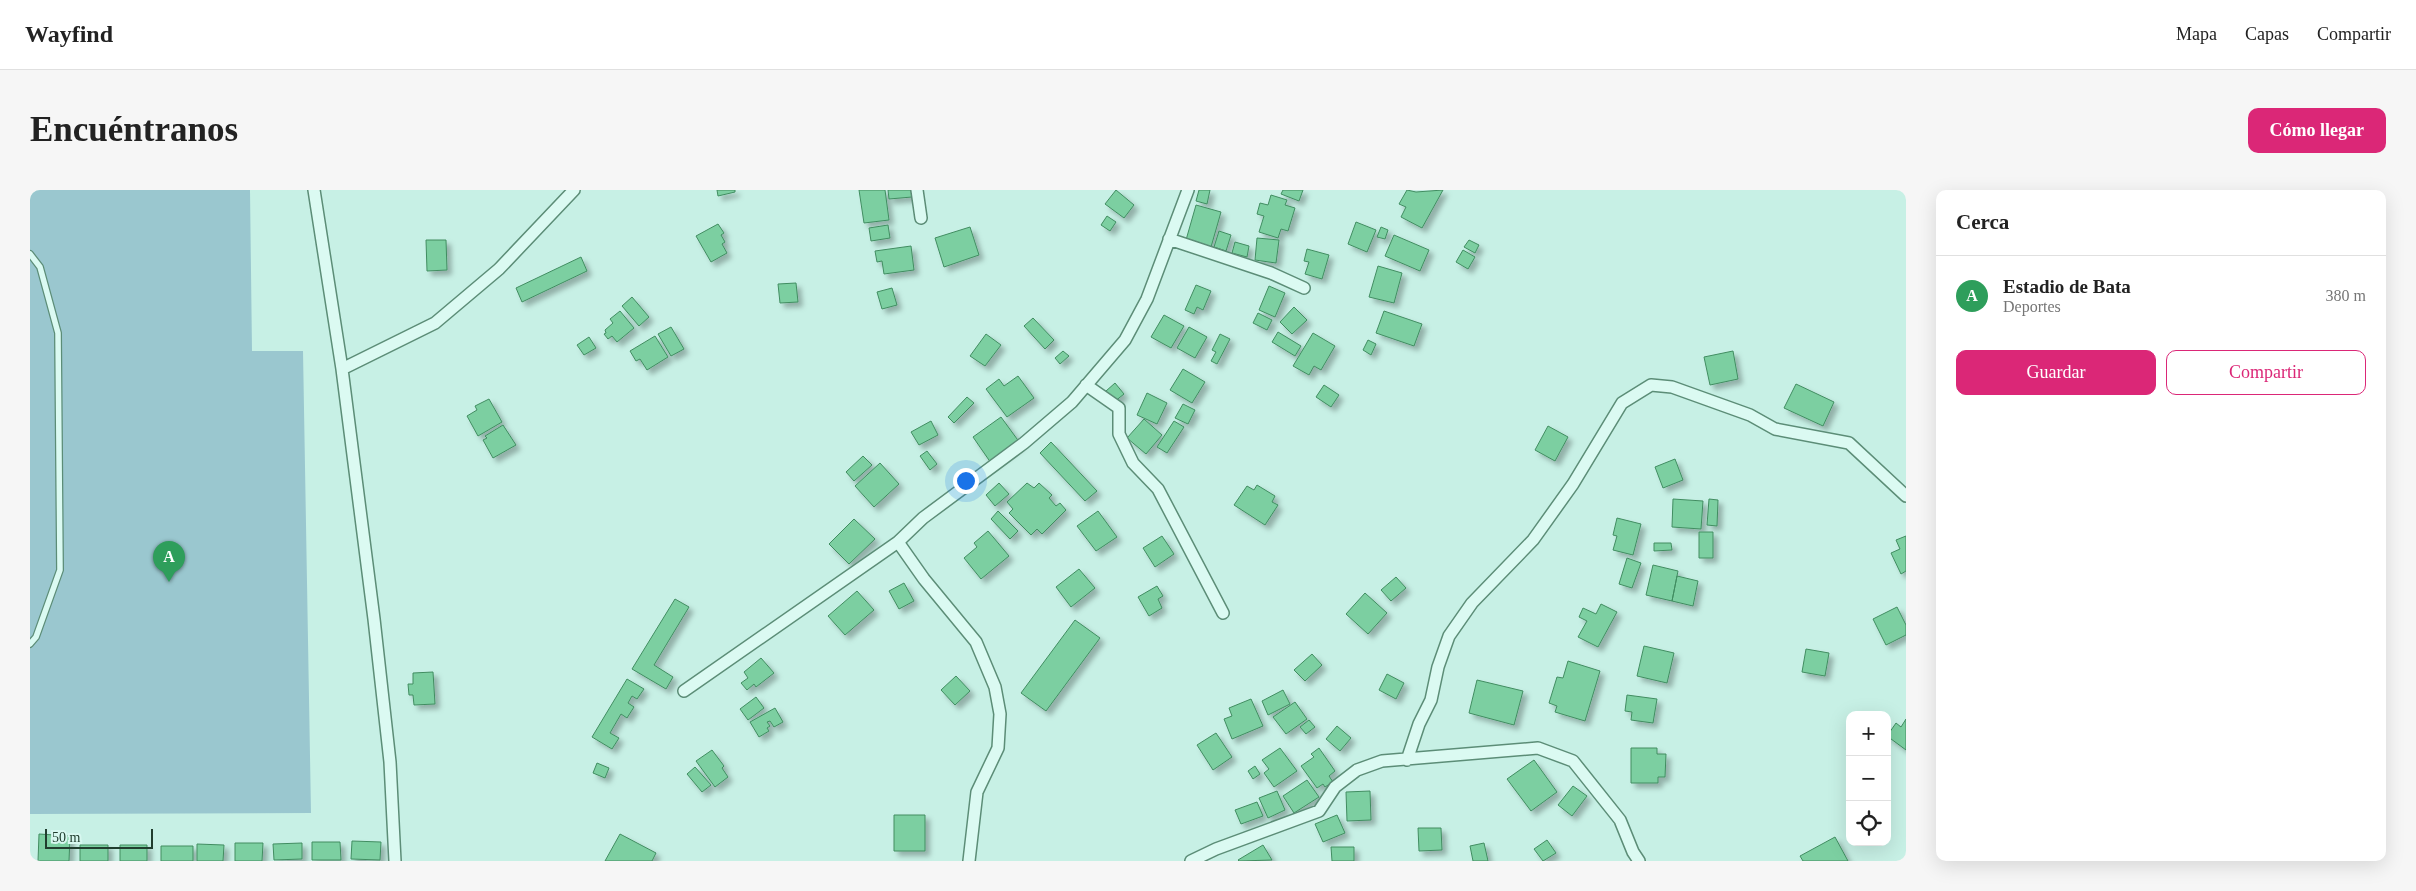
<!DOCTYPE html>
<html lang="es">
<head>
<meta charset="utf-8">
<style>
  :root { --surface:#fff; --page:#f6f6f6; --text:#222; --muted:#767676; --line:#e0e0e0; --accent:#db2777 }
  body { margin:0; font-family:Georgia,serif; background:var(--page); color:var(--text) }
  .controls { position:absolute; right:15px; bottom:15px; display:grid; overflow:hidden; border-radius:10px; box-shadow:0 5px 20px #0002 }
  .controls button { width:45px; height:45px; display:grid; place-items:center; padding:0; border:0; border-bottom:1px solid var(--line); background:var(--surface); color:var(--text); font:25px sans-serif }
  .scale { position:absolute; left:15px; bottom:12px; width:108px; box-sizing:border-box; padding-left:5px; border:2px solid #203d2e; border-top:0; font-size:14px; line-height:18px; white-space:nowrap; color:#203d2e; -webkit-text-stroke:4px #d7f7ef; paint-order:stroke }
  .you { position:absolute; left:935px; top:290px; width:18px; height:18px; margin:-12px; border:4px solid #fff; border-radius:50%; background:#1a73e8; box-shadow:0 0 0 8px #1a73e833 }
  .badge { display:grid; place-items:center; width:32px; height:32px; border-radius:50%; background:var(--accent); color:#fff; font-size:16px; font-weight:700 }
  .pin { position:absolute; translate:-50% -41px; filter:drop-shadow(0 1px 2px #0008) }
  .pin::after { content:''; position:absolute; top:26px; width:18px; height:15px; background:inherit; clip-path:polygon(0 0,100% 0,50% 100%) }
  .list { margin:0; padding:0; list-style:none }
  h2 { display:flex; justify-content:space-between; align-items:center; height:65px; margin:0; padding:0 20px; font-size:21px }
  h2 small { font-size:16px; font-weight:400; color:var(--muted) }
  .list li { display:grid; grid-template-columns:32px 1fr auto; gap:15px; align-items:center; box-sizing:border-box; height:80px; padding:0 20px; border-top:1px solid var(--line) }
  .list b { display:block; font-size:19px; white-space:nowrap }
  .list p { margin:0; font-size:16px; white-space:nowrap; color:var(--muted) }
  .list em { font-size:16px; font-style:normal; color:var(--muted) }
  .actions { display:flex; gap:10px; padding:15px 20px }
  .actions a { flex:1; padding:11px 0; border:1px solid var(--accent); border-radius:10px; text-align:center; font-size:18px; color:var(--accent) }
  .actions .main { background:var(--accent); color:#fff }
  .icon { flex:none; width:28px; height:28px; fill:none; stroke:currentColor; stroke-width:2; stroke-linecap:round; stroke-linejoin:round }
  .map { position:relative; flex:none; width:1876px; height:671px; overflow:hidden; border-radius:10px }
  header { display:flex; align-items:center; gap:30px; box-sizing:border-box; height:70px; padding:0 25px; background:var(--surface); border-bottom:1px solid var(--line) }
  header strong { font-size:24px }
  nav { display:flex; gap:28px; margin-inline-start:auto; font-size:18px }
  .intro { display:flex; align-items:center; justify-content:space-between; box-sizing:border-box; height:120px; padding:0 30px }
  h1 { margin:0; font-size:35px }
  .button { padding:12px 22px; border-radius:10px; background:var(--accent); color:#fff; font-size:18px; font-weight:700 }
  main { display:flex; gap:30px; padding:0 30px }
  aside { flex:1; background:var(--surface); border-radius:10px; box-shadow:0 5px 20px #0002 }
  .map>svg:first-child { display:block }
  .green { fill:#9ac7cf }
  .building { fill:#7ccfa1; stroke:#418d61; filter:url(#shadow) }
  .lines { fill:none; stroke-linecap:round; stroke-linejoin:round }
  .lane-casing { stroke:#5c8d77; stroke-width:8 }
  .street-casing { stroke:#5c8d77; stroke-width:14 }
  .lane { stroke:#dbfaf2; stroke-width:5.5 }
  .street { stroke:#dbfaf2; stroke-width:11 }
</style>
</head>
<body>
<header>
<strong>Wayfind</strong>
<nav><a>Mapa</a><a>Capas</a><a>Compartir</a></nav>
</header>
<div class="intro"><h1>Encuéntranos</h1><a class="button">Cómo llegar</a></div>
<main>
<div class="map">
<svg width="1876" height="671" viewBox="0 0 1876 671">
  <defs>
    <filter id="shadow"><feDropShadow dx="4.5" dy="4.5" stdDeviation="2.5" flood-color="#0004"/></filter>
  </defs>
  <rect width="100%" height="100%" fill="#c7f0e5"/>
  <!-- green -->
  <path class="green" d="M 0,0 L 220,0 L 222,161 L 273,161 L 281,623 L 0,624 Z"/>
  <!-- building -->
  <path class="building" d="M 687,0 L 705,0 L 705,2 L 688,6 Z
    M 829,0 L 855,0 L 859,30 L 834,33 Z
    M 858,0 L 882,0 L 882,7 L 859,9 Z
    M 1086,0 L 1104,15 L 1094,28 L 1075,14 Z
    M 1169,0 L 1180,0 L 1177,14 L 1166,11 Z
    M 1253,0 L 1273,0 L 1269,11 L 1251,4 Z
    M 1377,0 L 1386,2 L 1413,0 L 1392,38 L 1371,27 L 1376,17 L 1369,14 Z
    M 1241,5 L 1257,10 L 1255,15 L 1265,18 L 1258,41 L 1251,39 L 1248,48 L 1229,42 L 1234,26 L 1227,24 L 1230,13 L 1238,15 Z
    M 1166,15 L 1191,22 L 1181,57 L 1156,50 Z
    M 1077,26 L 1086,32 L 1080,41 L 1071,35 Z
    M 1326,32 L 1346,40 L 1337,62 L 1318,54 Z
    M 688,34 L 694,43 L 691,45 L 695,52 L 692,54 L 697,63 L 681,72 L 666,46 Z
    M 858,35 L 860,48 L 841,51 L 839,38 Z
    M 940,37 L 949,65 L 914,77 L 905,48 Z
    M 1351,37 L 1358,40 L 1355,49 L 1347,47 Z
    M 1189,41 L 1201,45 L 1196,61 L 1184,57 Z
    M 1364,45 L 1399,60 L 1390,81 L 1355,66 Z
    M 1227,48 L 1249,50 L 1246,73 L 1225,70 Z
    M 396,50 L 416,50 L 417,80 L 397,81 Z
    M 1439,50 L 1449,55 L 1445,63 L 1434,57 Z
    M 1205,52 L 1219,56 L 1217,67 L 1202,63 Z
    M 881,56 L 884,80 L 854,84 L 852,71 L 847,72 L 845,61 Z
    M 1277,59 L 1299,65 L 1292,89 L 1275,84 L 1279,72 L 1274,71 Z
    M 1433,60 L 1445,67 L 1438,79 L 1426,72 Z
    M 551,67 L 557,81 L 492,112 L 486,98 Z
    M 1348,76 L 1372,83 L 1364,113 L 1339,107 Z
    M 766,93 L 768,112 L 750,113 L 748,94 Z
    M 1166,95 L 1181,101 L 1173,120 L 1167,117 L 1164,124 L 1155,120 Z
    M 1239,96 L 1255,103 L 1245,127 L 1229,120 Z
    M 862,98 L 867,115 L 852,119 L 847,102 Z
    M 602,107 L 619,127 L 609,136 L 592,116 Z
    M 1264,117 L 1277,130 L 1262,144 L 1250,132 Z
    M 590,121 L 604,138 L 587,152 L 582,146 L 578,149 L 574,144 L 576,143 L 575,140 L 583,133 L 580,129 Z
    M 1354,121 L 1392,134 L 1384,156 L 1346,143 Z
    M 1228,123 L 1242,130 L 1237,140 L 1223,133 Z
    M 1134,125 L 1154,136 L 1141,158 L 1121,147 Z
    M 1003,128 L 1024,150 L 1015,159 L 994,136 Z
    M 641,137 L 654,159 L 641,166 L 628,144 Z
    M 1159,137 L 1177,147 L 1165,168 L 1147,158 Z
    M 1248,142 L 1271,156 L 1265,166 L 1242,152 Z
    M 1283,143 L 1305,156 L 1291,180 L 1284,176 L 1279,185 L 1263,176 Z
    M 956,144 L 971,155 L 955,176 L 940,166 Z
    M 1190,144 L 1200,149 L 1187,174 L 1181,171 L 1186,162 L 1182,160 Z
    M 625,146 L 638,167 L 617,180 L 610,169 L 606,171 L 600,161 Z
    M 559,147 L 566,158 L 554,165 L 547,155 Z
    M 1338,150 L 1346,154 L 1341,165 L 1333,160 Z
    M 1033,161 L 1039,166 L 1030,174 L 1025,168 Z
    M 1703,161 L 1708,189 L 1680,195 L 1674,167 Z
    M 1153,179 L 1175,192 L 1162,213 L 1140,200 Z
    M 988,186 L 1004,208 L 977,227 L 956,199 L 969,189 L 974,196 Z
    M 1085,193 L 1094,204 L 1084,212 L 1076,201 Z
    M 1766,194 L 1804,212 L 1793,236 L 1754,218 Z
    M 1294,195 L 1309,205 L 1301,217 L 1286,207 Z
    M 1117,203 L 1137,213 L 1127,234 L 1107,225 Z
    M 937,207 L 944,213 L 924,233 L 918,227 Z
    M 459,209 L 472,232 L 448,246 L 437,226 L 447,220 L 445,216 Z
    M 1153,214 L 1165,220 L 1158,234 L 1145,228 Z
    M 971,227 L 990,253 L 961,273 L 943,247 Z
    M 1114,229 L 1132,245 L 1116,264 L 1097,248 Z
    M 901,231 L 908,245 L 889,255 L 881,242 Z
    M 1144,231 L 1154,237 L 1137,263 L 1127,257 Z
    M 473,235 L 486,255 L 463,268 L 453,250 L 457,248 L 455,246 Z
    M 1518,236 L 1538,247 L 1525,271 L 1505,260 Z
    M 1021,252 L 1067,301 L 1055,311 L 1010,263 Z
    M 897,261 L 907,274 L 900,280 L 890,266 Z
    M 833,266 L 842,275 L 824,291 L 816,282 Z
    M 1645,269 L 1653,290 L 1633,298 L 1625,277 Z
    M 850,273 L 869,294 L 844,317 L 825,296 Z
    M 969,293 L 979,304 L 965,316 L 956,305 Z
    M 997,293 L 1004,298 L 1009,293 L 1022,305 L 1019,308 L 1026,316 L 1030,313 L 1036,320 L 1012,344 L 1007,339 L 1001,345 L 979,323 L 983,319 L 977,312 Z
    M 1227,295 L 1245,306 L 1242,312 L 1248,315 L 1235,335 L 1204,315 L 1217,296 L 1224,300 Z
    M 1643,309 L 1673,311 L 1671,339 L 1642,337 Z
    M 1679,309 L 1688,310 L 1687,336 L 1677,335 Z
    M 968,321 L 988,341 L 980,349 L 961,329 Z
    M 1068,321 L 1087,347 L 1066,361 L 1047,336 Z
    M 1587,328 L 1611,334 L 1603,365 L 1583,360 L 1587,346 L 1583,345 Z
    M 824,329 L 845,349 L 819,374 L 799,354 Z
    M 958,341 L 979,366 L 951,389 L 934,368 L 947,357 L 944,353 Z
    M 1669,342 L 1683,342 L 1683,368 L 1669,368 Z
    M 1132,346 L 1144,364 L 1125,377 L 1113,358 Z
    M 1876,346 L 1876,381 L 1871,384 L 1861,363 L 1870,359 L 1866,350 Z
    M 1624,353 L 1641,353 L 1642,360 L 1624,361 Z
    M 1597,368 L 1611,373 L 1602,398 L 1589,394 Z
    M 1623,375 L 1648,381 L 1642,411 L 1616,405 Z
    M 1049,379 L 1065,398 L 1041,417 L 1026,397 Z
    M 1647,386 L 1668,391 L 1663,416 L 1642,411 Z
    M 1366,387 L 1376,398 L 1361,411 L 1351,400 Z
    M 874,393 L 884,411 L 869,419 L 859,401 Z
    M 1127,396 L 1133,406 L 1128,409 L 1132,418 L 1119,426 L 1108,407 Z
    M 827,401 L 844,420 L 815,445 L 798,426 Z
    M 1335,403 L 1357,423 L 1338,444 L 1316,424 Z
    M 645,409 L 659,417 L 624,475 L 643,487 L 636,499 L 602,479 Z
    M 1571,414 L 1587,422 L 1568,457 L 1548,447 L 1557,431 L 1549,427 L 1553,418 L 1566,424 Z
    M 1867,417 L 1876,435 L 1876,445 L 1856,455 L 1843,429 Z
    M 1045,430 L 1070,448 L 1016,521 L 991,503 Z
    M 1614,456 L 1644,463 L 1637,493 L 1607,486 Z
    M 1776,459 L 1799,463 L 1795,486 L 1772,482 Z
    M 1282,464 L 1292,475 L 1275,491 L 1264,480 Z
    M 731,468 L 744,483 L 726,497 L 724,494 L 717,500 L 711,493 L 718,488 L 714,482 Z
    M 1538,471 L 1570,481 L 1555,531 L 1525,522 L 1527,516 L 1519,513 L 1527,487 L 1533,488 Z
    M 403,482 L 405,514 L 384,515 L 383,505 L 379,505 L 378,494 L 383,494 L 383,483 Z
    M 1357,484 L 1374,493 L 1366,509 L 1349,500 Z
    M 926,486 L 940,501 L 925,515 L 911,500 Z
    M 597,489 L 614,499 L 607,509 L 602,506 L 598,513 L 604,517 L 597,528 L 591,524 L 580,543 L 589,548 L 582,559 L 562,547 Z
    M 1447,490 L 1493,501 L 1484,535 L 1439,523 Z
    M 1253,500 L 1260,514 L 1238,525 L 1232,511 Z
    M 1597,505 L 1627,509 L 1623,533 L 1601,530 L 1602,522 L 1595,521 Z
    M 726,507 L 734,518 L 718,530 L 710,519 Z
    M 1221,509 L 1233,536 L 1202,549 L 1194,529 L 1202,526 L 1199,518 Z
    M 1265,512 L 1277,529 L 1256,544 L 1243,527 Z
    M 745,518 L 753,532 L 744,537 L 740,531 L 737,532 L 740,536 L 737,538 L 739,541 L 729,547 L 720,532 Z
    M 1876,529 L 1876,560 L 1857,546 L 1866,533 L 1871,537 Z
    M 1279,530 L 1285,537 L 1276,544 L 1270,537 Z
    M 1307,536 L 1321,548 L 1310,561 L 1296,549 Z
    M 1186,543 L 1202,567 L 1183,580 L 1167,555 Z
    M 1250,558 L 1267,581 L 1244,597 L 1234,583 L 1239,579 L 1232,570 Z
    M 1289,558 L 1305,581 L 1299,586 L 1303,592 L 1295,597 L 1293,594 L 1287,598 L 1271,576 L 1284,567 L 1281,564 Z
    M 1601,558 L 1627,558 L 1627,564 L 1636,564 L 1635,587 L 1628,587 L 1628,593 L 1601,593 Z
    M 682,560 L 694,576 L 692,578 L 698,587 L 685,597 L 666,571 Z
    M 1504,570 L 1527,602 L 1501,621 L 1477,589 Z
    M 567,573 L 579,578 L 575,588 L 563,583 Z
    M 1225,576 L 1230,584 L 1223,589 L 1218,581 Z
    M 665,577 L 681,595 L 672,602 L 657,584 Z
    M 1277,590 L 1289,607 L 1264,623 L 1253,606 Z
    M 1543,596 L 1557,606 L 1542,626 L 1528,615 Z
    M 1247,601 L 1255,620 L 1238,628 L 1229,608 Z
    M 1340,601 L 1341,630 L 1317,631 L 1316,602 Z
    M 1227,612 L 1233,626 L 1211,634 L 1205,620 Z
    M 864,625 L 895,625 L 895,661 L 864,661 Z
    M 1307,625 L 1315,643 L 1293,652 L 1285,634 Z
    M 1388,638 L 1411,638 L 1412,660 L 1389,661 Z
    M 9,644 L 40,646 L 39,671 L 8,671 Z
    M 590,644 L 626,663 L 622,671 L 575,671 Z
    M 1805,647 L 1818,671 L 1773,671 L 1770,666 Z
    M 1517,650 L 1526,663 L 1513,671 L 1504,659 Z
    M 322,651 L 351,652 L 350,670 L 321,669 Z
    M 282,652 L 310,652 L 311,670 L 282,670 Z
    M 205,653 L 233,653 L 232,671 L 205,671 Z
    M 272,653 L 272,669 L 244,670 L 243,654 Z
    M 1454,653 L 1458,671 L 1443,671 L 1440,656 Z
    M 167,654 L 194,655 L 193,671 L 167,671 Z
    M 50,655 L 78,655 L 78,671 L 50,671 Z
    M 90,655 L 117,655 L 117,671 L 90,671 Z
    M 1233,655 L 1242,670 L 1209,671 L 1208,670 Z
    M 131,656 L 163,656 L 163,671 L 131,671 Z
    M 1301,657 L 1324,657 L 1324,671 L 1302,671 Z"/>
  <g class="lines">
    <defs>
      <path id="lane" d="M 0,64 L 10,77 L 28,143 L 30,380 L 6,447 L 0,454"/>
      <path id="street" d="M 284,0 L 312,179 L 344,429 L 360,572 L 365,671
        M 887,0 L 891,28
        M 1139,49 L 1241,83 L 1274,98
        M 312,179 L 405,133 L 469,79 L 544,0
        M 1056,195 L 1089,218 L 1089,244 L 1103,273 L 1128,299 L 1193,423
        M 654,501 L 868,352
        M 1377,570 L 1389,534 L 1401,510 L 1408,477 L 1419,446 L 1442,413 L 1503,350 L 1543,294 L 1592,213 L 1621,195 L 1642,197 L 1720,225 L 1745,239 L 1819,253 L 1876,306
        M 939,671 L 947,602 L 968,558 L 970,524 L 965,497 L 946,452 L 894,389 L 868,352 L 893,328 L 994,253 L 1042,212 L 1095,150 L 1117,109 L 1158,0
        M 1161,671 L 1186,659 L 1289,621 L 1305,597 L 1327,580 L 1352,571 L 1508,558 L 1543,571 L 1590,630 L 1603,662 L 1609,671"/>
    </defs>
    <!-- lane casing -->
    <use href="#lane" class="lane-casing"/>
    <!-- street casing -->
    <use href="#street" class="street-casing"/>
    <!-- lane -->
    <use href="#lane" class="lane"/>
    <!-- street -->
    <use href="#street" class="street"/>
  </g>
</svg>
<div class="controls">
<button>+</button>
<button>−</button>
<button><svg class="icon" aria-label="locate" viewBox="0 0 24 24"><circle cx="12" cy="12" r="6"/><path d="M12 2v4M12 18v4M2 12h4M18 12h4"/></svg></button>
</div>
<div class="scale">50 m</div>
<div class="you"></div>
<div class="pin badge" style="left:139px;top:392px;background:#2e9e5b">A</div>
</div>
<aside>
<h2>Cerca<small></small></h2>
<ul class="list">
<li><span class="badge" style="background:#2e9e5b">A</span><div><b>Estadio de Bata</b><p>Deportes</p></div><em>380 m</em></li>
</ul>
<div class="actions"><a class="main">Guardar</a><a>Compartir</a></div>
</aside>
</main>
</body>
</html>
